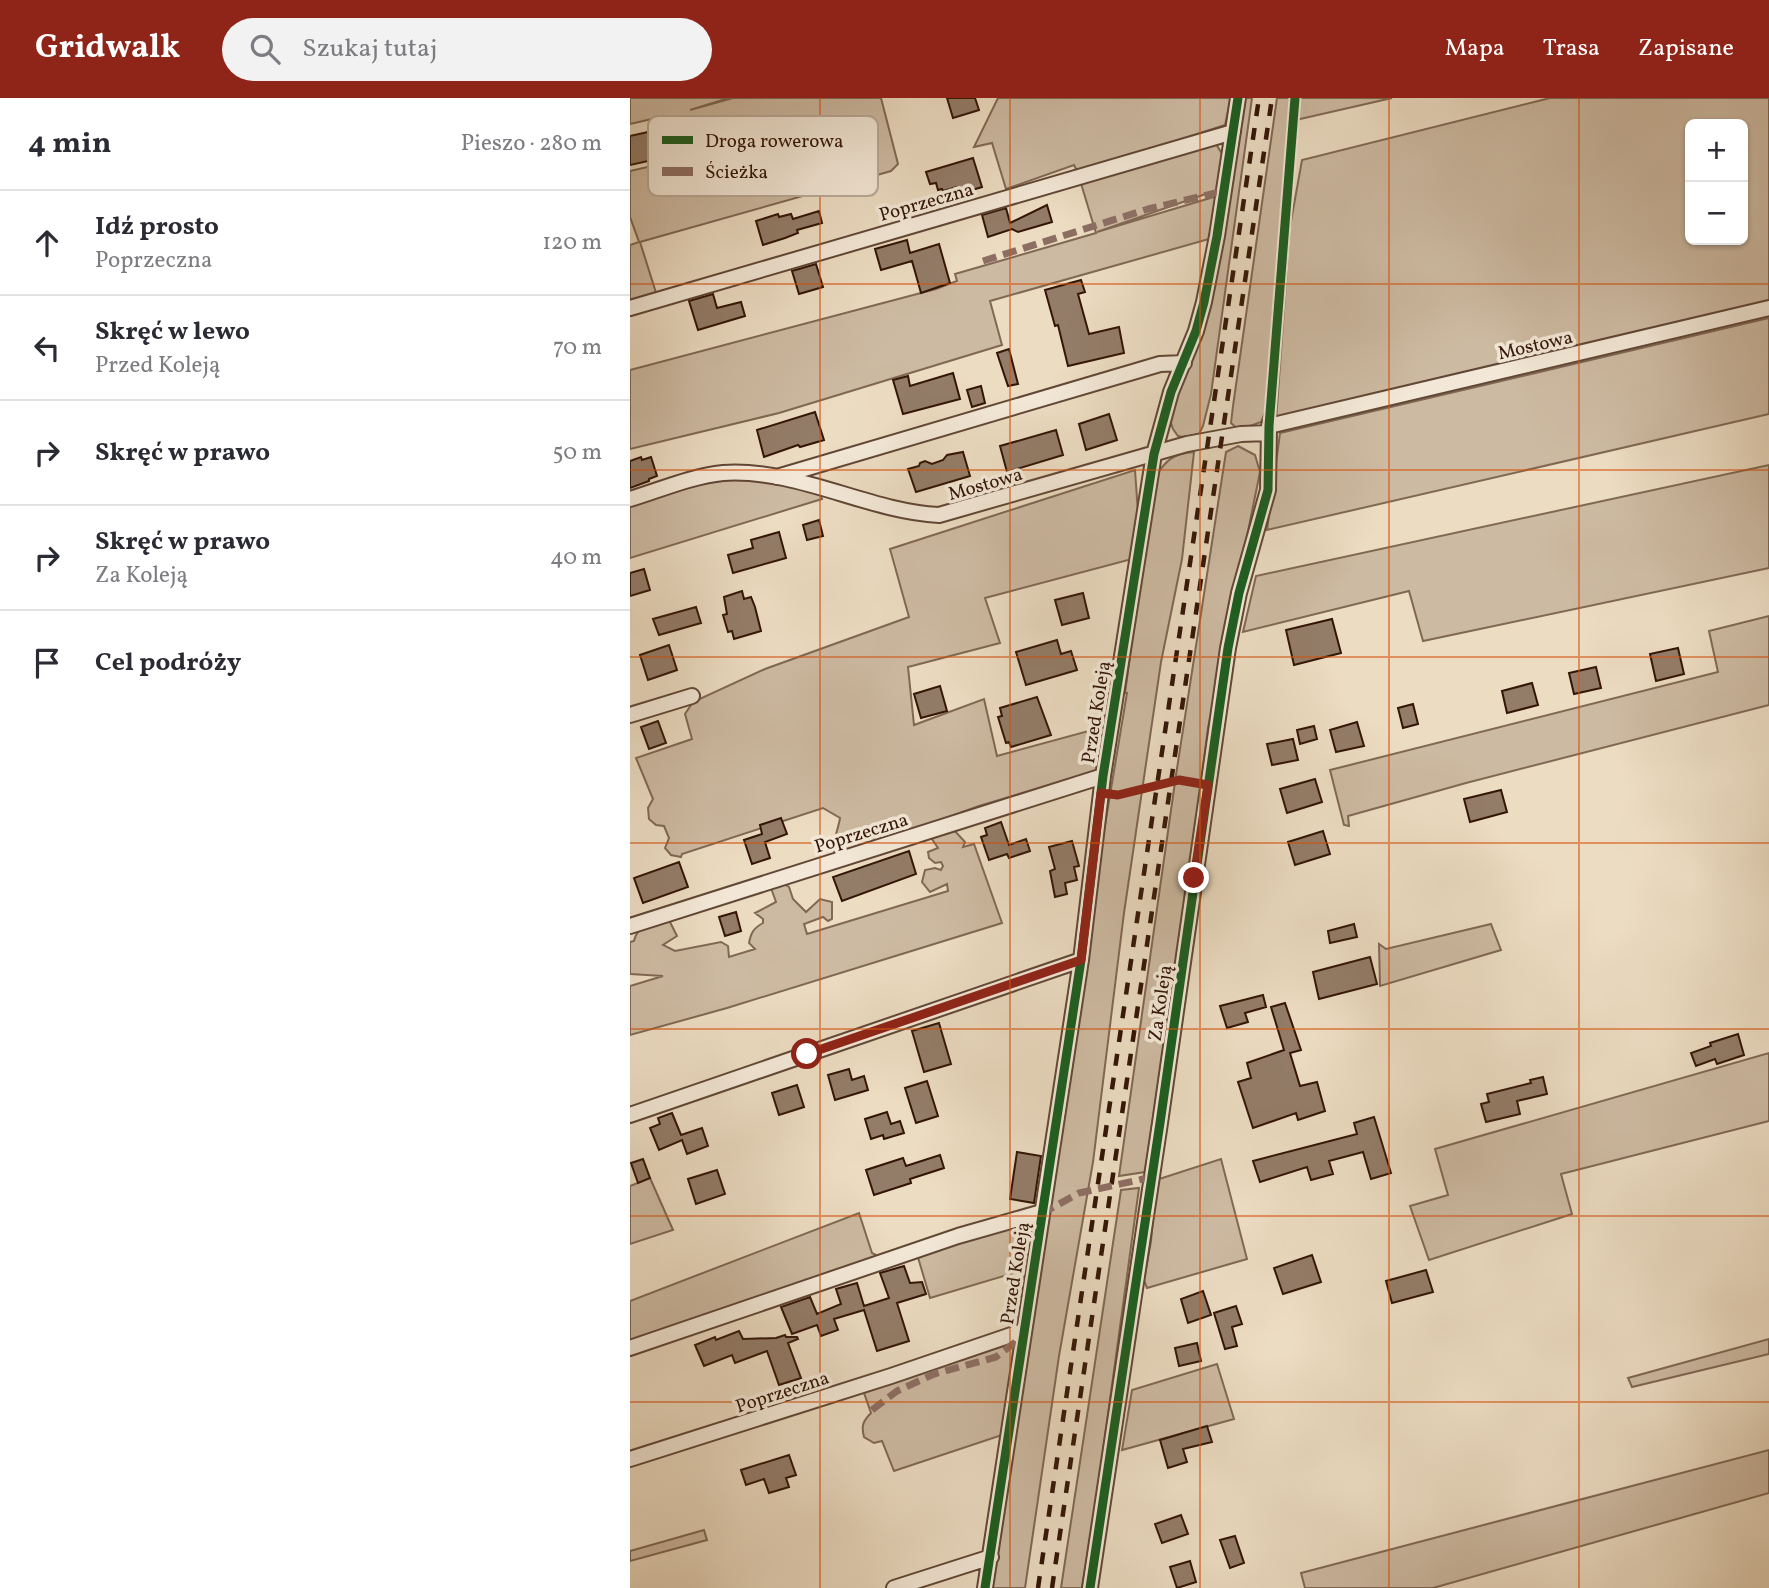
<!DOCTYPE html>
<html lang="pl">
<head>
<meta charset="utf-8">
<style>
  :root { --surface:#fff; --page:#f2f2f3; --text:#2b2b33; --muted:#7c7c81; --line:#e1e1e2; --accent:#8f2418 }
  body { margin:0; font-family:Vollkorn,serif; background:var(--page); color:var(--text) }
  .controls { position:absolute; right:21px; top:21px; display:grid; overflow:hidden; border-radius:10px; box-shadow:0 2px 5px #0004 }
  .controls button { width:63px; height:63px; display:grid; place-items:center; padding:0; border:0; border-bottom:2px solid var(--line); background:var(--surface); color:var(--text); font:35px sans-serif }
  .stop { position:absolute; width:21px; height:21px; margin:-16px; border:5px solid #8f2418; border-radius:50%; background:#fff }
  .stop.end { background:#8f2418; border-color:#fff; box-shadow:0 2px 7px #0008 }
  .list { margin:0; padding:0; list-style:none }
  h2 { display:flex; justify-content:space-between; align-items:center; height:91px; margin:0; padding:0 28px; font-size:30px }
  h2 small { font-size:23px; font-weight:400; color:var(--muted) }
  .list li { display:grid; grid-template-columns:46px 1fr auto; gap:21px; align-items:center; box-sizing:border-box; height:105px; padding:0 28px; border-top:2px solid var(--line) }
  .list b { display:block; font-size:26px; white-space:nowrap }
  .list p { margin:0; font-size:23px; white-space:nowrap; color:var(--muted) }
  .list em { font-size:23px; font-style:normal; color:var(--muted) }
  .icon { flex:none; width:38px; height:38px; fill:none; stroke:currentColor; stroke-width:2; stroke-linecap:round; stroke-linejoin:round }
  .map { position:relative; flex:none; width:1139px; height:1490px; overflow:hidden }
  header { display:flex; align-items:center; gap:42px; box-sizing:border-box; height:98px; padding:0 35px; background:var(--accent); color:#fff }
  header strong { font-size:33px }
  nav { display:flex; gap:38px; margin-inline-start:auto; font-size:24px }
  .search { width:490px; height:63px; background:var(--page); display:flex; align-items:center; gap:18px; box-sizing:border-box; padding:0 24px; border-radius:38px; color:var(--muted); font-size:26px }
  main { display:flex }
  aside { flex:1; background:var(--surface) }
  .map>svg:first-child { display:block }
  .green { fill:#cdbaa2; stroke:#806854; stroke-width:2; fill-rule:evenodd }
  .building { fill:#937c68; stroke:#331507; stroke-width:2 }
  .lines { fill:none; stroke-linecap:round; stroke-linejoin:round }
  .minor-casing { stroke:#614736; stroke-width:18 }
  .path { stroke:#331507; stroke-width:2.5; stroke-dasharray:5 3.5; stroke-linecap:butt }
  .minor { stroke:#f3e8d7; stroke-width:14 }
  .rail { stroke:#331507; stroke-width:4.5; stroke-dasharray:12 12; stroke-linecap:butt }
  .quiet { stroke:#8d6e63; stroke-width:7; stroke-dasharray:14 7; stroke-linecap:butt }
  .cycleway-casing { stroke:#f3e8d7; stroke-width:13 }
  .cycleway { stroke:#1b5e20; stroke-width:9 }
  .route { stroke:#8f2418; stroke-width:9 }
  .grid { fill:none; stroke:#d6520c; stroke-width:2; stroke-opacity:0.55 }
  .labels { text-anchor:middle; stroke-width:7; stroke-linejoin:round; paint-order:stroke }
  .street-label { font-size:19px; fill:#331507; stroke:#f3e8d7 }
  .key { fill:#f3e8d7; stroke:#b9a999; stroke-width:2 }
  .key-label { font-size:19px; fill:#331507 }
</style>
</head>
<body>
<header>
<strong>Gridwalk</strong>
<div class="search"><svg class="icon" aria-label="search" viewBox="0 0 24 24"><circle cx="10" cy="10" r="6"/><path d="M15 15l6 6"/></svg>Szukaj tutaj</div>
<nav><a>Mapa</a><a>Trasa</a><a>Zapisane</a></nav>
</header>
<main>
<aside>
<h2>4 min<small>Pieszo · 280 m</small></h2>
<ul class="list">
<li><svg class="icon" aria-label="ahead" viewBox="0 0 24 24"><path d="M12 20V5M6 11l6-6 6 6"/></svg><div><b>Idź prosto</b><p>Poprzeczna</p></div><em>120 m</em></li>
<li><svg class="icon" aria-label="left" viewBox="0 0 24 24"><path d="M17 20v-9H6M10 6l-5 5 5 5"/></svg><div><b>Skręć w lewo</b><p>Przed Koleją</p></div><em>70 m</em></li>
<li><svg class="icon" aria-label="right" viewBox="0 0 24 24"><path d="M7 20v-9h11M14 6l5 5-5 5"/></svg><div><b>Skręć w prawo</b></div><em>50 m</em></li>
<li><svg class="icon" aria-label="right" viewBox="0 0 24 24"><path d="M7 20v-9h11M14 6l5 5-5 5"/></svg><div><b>Skręć w prawo</b><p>Za Koleją</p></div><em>40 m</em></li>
<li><svg class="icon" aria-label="arrive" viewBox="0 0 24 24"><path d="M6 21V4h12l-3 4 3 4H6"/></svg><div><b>Cel podróży</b></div></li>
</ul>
</aside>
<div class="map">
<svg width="1139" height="1490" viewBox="0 0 1139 1490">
  <rect width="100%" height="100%" fill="#ecdcc2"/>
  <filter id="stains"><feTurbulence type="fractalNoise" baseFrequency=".00286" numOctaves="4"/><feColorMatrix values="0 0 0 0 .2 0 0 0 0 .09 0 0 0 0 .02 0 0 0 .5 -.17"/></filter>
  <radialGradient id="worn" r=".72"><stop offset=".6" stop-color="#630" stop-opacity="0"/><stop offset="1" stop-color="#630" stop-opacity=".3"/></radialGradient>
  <!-- green -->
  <path class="green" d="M 0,0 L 99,0 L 60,12 L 103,0 L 251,0 L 268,66 L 261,73 L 10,144 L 28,201 L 0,210 L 0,147 L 9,144 L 0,119 L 0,73 L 35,65 L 27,32 L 22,21 L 0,26 Z
    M 368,0 L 601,0 L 595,27 L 448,75 L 444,67 L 376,91 L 362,45 L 344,49 Z
    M 613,0 L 622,0 L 581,296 L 573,328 L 569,336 L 553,339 L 548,338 L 543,331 L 539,319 L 564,254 Z
    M 647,0 L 660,0 L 635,314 L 631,324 L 609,332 L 601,325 L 603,308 Z
    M 668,0 L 762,0 L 666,22 Z
    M 920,0 L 1139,0 L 1139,203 L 938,250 L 646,322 L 660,129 L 672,62 ZM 1060,26 L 1113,26 L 1113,142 L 1060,142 Z
    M 586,46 L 594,59 L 590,91 L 467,134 L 587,98 L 579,141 L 360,203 L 372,247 L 149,315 L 0,351 L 0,272 L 306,191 L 327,183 L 325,176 L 466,135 L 449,79 Z
    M 1139,220 L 1139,316 L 637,432 L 650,335 Z
    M 608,348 L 625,357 L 630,374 L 578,630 L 565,735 L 515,1074 L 489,1078 L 546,677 L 596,354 Z
    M 564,354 L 552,461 L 531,564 L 494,815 L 463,1064 L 429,1258 L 395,1490 L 361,1490 L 471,751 L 497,595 L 495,595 L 524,381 C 535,363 543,355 564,354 Z
    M 1139,367 L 1139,470 L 793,543 L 779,493 L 613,534 L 626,478 Z
    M 505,372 L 508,415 L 502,461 L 355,500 L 370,545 L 278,569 L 284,627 L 354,601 L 367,658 L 473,629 L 468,672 L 349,708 L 279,733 L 204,756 C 202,743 208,733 210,720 L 193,710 L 52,756 L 51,759 L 41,757 L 35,750 L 39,740 L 34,728 L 26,727 L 19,721 L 18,710 L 23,701 L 6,660 L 62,641 L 55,616 L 63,604 L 135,571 L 279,519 L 260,451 Z
    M 94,380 L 134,383 L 190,394 L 192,401 L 0,460 L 0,405 Z
    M 1139,518 L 1139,607 L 836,685 L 718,718 L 719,728 L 714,727 L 700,672 L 1088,574 L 1079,533 Z
    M 323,731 L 335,744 L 333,749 L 344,746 L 372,825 L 97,910 L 0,937 L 0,888 L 33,878 L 0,876 L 0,844 L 4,843 C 8,825 23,826 39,822 L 47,838 L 33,847 L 45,853 L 91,844 L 98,848 L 99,859 L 125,851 L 119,845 C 121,834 124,830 133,825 L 133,821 L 125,815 L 146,804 L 141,790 L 150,784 L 159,789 L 163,801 L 176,814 L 190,801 L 202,804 L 202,821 L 198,823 L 193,819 L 174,826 L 177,836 L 318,793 L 317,786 L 300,794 L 292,784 L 295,772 L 305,770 L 311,772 L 313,768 L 311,764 L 305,765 L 299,760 L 298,754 L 308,750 L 302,741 L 304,735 Z
    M 861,826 L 871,852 L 750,888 L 749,846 L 756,851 Z
    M 1139,955 L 1139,1023 L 931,1076 L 942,1116 L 799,1162 L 780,1108 L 818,1097 L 805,1051 Z
    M 591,1061 L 617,1161 L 517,1190 L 514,1182 L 521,1143 L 526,1082 Z
    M 20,1080 L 43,1132 L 0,1146 L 0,1088 Z
    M 509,1090 L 468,1390 L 452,1490 L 431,1490 L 491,1092 Z
    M 229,1115 L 242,1155 L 248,1158 L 0,1244 L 0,1203 Z
    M 396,1123 L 402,1126 L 403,1137 L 397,1171 L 300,1200 L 287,1156 Z
    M 386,1238 L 375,1336 L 264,1373 L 252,1343 L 244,1345 L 234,1339 C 231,1328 233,1323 241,1315 L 233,1292 Z
    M 1139,1241 L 1139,1256 L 1002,1289 L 998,1280 Z
    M 587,1266 L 604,1321 L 492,1352 L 502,1292 Z
    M 1139,1352 L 1139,1395 L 803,1490 L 675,1490 L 671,1475 Z
    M 74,1432 L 77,1442 L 0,1463 L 0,1453 Z"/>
  <!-- building -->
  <path class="building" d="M 317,0 L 345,0 L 349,12 L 323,20 Z
    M 27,32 L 32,60 L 0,67 L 0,38 Z
    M 343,60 L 352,89 L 329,96 L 327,89 L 313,93 L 312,91 L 308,92 L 306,85 L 300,86 L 296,74 Z
    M 417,107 L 422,124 L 388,134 L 382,131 L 358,139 L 352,117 L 376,110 L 380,125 Z
    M 189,113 L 192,125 L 167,132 L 168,135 L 155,140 L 133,147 L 126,123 L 148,116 L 149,119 L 161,116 L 163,121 Z
    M 277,142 L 280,155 L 309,146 L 320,185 L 291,195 L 282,163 L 251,172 L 245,151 Z
    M 186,166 L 193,189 L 169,196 L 162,173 Z
    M 451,182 L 455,194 L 448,196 L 459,236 L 489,229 L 494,255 L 438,268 L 428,227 L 425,228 L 415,192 Z
    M 83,196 L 87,210 L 111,204 L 115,218 L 68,232 L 59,203 Z
    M 379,251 L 388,286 L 378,288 L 367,255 Z
    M 323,275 L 330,301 L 273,316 L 263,282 L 278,278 L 280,288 Z
    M 351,288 L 355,305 L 342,309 L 337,292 Z
    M 185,314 L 194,342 L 170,349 L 168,347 L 134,359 L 127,332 Z
    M 479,316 L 487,342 L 456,352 L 449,326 Z
    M 426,332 L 433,357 L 377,374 L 370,348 Z
    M 333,354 L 340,378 L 286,394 L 278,371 L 289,368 L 290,365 L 295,363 L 302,366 L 313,362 L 317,357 Z
    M 11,359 L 12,362 L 21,359 L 27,378 L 19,381 L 19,383 L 0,390 L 0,363 Z
    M 189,422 L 193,438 L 177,442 L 173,427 Z
    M 149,434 L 156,460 L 103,475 L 98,457 L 123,450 L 121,442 Z
    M 14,471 L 20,492 L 0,498 L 0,475 Z
    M 112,493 L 114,501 L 121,499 L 125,509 L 131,533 L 104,541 L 102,533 L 98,534 L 93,517 L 97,516 L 94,499 Z
    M 453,495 L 459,520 L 432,527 L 425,502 Z
    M 66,509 L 71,525 L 29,537 L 23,521 Z
    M 702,521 L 711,555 L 664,567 L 656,532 Z
    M 427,542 L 431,556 L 441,553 L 447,572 L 396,587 L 386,554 Z
    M 39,547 L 47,572 L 18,582 L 10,557 Z
    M 1048,550 L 1054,576 L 1026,583 L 1020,556 Z
    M 966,569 L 971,590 L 944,596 L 939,575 Z
    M 902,585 L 908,607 L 877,615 L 872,593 Z
    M 310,588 L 317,613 L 291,620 L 284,596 Z
    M 407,599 L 421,637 L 381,649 L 379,644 L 376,645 L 368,619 L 372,618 L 370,610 Z
    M 783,606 L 788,626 L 773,630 L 768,610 Z
    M 28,623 L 36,645 L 19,651 L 11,629 Z
    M 727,624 L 734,648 L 706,654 L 700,632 Z
    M 684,628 L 687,641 L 670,646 L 667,632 Z
    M 663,641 L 668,662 L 642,667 L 637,646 Z
    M 685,681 L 692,704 L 657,715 L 650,691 Z
    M 871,692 L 877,714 L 840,724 L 834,701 Z
    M 151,720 L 157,736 L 135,744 L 140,760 L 122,766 L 114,742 L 132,736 L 130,727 Z
    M 371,724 L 379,747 L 396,741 L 400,753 L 379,760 L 377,756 L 359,762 L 351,739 L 357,737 L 355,730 Z
    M 693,733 L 700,756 L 665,767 L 658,744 Z
    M 442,743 L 449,768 L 444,769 L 447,782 L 435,785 L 437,796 L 425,799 L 420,773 L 425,771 L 419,749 Z
    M 279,753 L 286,776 L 212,803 L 203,779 Z
    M 49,764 L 58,789 L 13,805 L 4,780 Z
    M 106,814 L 111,833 L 95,838 L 89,819 Z
    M 724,826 L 727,839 L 700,845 L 698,833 Z
    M 740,859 L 747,886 L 689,901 L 683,874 Z
    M 633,897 L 636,909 L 615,915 L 618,924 L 597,930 L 590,908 Z
    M 655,905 L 671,952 L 660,955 L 670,988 L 687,984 L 695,1013 L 668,1022 L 666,1015 L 623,1030 L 608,984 L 621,980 L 617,965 L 654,952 L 641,909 Z
    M 309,925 L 321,966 L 294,974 L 282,933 Z
    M 1108,936 L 1114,957 L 1087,966 L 1085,961 L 1066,968 L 1061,955 L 1081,948 L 1080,945 Z
    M 219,971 L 222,982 L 234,978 L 238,992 L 205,1002 L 198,977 Z
    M 913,979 L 917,996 L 887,1003 L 890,1016 L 856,1024 L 851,1006 L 859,1004 L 857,996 L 901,985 L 900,982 Z
    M 297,983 L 308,1018 L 286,1025 L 275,990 Z
    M 167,987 L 174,1009 L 149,1017 L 142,995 Z
    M 257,1014 L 261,1026 L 270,1023 L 274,1035 L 254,1041 L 253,1037 L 241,1041 L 235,1021 Z
    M 42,1015 L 51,1037 L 72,1030 L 78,1048 L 57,1056 L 52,1042 L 29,1052 L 20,1030 L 30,1026 L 28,1020 Z
    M 744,1019 L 761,1075 L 741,1081 L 733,1054 L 699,1063 L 703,1076 L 681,1082 L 677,1069 L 630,1084 L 623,1063 L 727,1036 L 724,1025 Z
    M 387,1054 L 411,1058 L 404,1105 L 380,1101 Z
    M 310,1057 L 314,1070 L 280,1081 L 281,1085 L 244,1097 L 236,1072 L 273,1060 L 276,1068 Z
    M 13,1061 L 20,1080 L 8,1085 L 1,1065 Z
    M 87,1072 L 95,1096 L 66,1106 L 58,1081 Z
    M 682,1157 L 691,1184 L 653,1196 L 644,1170 Z
    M 274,1168 L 280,1185 L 292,1184 L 296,1196 L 267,1205 L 279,1243 L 247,1253 L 234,1212 L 204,1221 L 208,1232 L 191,1238 L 187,1227 L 162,1236 L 151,1209 L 180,1199 L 187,1216 L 211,1206 L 206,1191 L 227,1185 L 234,1208 L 259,1200 L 250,1175 Z
    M 796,1172 L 803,1194 L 762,1205 L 756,1183 Z
    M 573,1193 L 581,1217 L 558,1225 L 551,1201 Z
    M 606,1208 L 612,1226 L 602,1229 L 607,1248 L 595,1251 L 584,1215 Z
    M 109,1233 L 113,1241 L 146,1240 L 155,1237 L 156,1239 L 167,1239 L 168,1241 L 158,1245 L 171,1280 L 149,1287 L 137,1253 L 105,1265 L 102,1257 L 74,1268 L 65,1247 L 85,1239 L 86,1242 Z
    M 567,1245 L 571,1263 L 549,1268 L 545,1250 Z
    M 577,1328 L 582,1344 L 553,1351 L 557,1364 L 538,1370 L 530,1342 Z
    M 159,1357 L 166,1377 L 156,1380 L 159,1389 L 139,1395 L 134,1381 L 116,1387 L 111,1372 Z
    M 551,1417 L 558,1436 L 532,1445 L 525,1426 Z
    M 605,1438 L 614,1465 L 600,1470 L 590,1442 Z
    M 560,1463 L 566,1484 L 547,1490 L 540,1469 Z"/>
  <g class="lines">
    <defs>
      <path id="minor" d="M 0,210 L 603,34
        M 147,379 L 530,266 L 554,265
        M 0,401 C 30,392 62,378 93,375 C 168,370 236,413 309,417 L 557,346 L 611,336 L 639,335
        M 0,617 L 62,598
        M 0,828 L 473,678
        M 0,1017 L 451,862
        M 0,1250 L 328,1138 L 412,1114
        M 0,1361 L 261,1278 L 393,1233
        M 264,1490 L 361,1459
        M 355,1490 L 451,862 L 473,678 L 524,356 L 541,294 L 566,233 L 574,204 L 587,138 L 608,0
        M 460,1490 L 530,1025 L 598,550 L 609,495 L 638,392 L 639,328 L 1139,210"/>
    </defs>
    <!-- minor casing -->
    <use href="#minor" class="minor-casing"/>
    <!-- path -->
    <path class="path" d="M 484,697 L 549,682 L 563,683"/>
    <!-- minor -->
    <use href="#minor" class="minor"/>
    <!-- rail -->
    <path class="rail" d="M 408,1490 L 629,0
      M 422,1490 L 642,0"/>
    <!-- quiet -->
    <path class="quiet" d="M 353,163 L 518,111 L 594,93
      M 411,1116 L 449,1095 L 522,1079
      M 242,1312 L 267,1293 L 304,1276 L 366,1259 L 392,1239"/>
    <defs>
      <path id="cycleway" d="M 355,1490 L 451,862 L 473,678 L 524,356 L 541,294 L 566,233 L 574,204 L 587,138 L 608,0
        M 460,1490 L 530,1025 L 598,550 L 609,495 L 638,392 L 639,328 L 665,0"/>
    </defs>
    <!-- cycleway casing -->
    <use href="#cycleway" class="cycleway-casing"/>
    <!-- cycleway -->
    <use href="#cycleway" class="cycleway"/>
  </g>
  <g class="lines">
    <!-- route -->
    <path class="route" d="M 177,956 L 451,862 L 471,695 L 488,697 L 549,682 L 578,687 L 564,780"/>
  </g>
  <!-- grid -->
  <path class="grid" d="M 190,0 L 190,1490M 380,0 L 380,1490M 570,0 L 570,1490M 759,0 L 759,1490M 949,0 L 949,1490M 0,186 L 1139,186M 0,372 L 1139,372M 0,559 L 1139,559M 0,745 L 1139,745M 0,931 L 1139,931M 0,1118 L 1139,1118M 0,1304 L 1139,1304"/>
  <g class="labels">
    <!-- street labels -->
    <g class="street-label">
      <text transform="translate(296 103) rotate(-16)" y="7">Poprzeczna</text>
      <text transform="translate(905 246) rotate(-13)" y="7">Mostowa</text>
      <text transform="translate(355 385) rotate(-16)" y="7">Mostowa</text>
      <text transform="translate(465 614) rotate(-81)" y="7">Przed Koleją</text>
      <text transform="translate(231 734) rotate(-17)" y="7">Poprzeczna</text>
      <text transform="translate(529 905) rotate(-82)" y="7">Za Koleją</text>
      <text transform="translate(384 1175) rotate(-81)" y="7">Przed Koleją</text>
      <text transform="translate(152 1293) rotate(-18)" y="7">Poprzeczna</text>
    </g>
  </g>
  <!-- legend -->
  <rect x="18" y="18" width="230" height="80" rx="10" class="key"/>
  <rect x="32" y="38" width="31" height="8" fill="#1b5e20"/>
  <rect x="32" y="69" width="31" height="9" fill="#8d6e63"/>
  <g class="key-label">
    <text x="75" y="49">Droga rowerowa</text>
    <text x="75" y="80">Ścieżka</text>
  </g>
  <rect width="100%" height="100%" filter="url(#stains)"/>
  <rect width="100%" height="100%" fill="url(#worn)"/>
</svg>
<div class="controls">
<button>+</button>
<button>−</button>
</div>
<div class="stop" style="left:177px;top:956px"></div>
<div class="stop end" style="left:564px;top:780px"></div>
</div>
</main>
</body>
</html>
